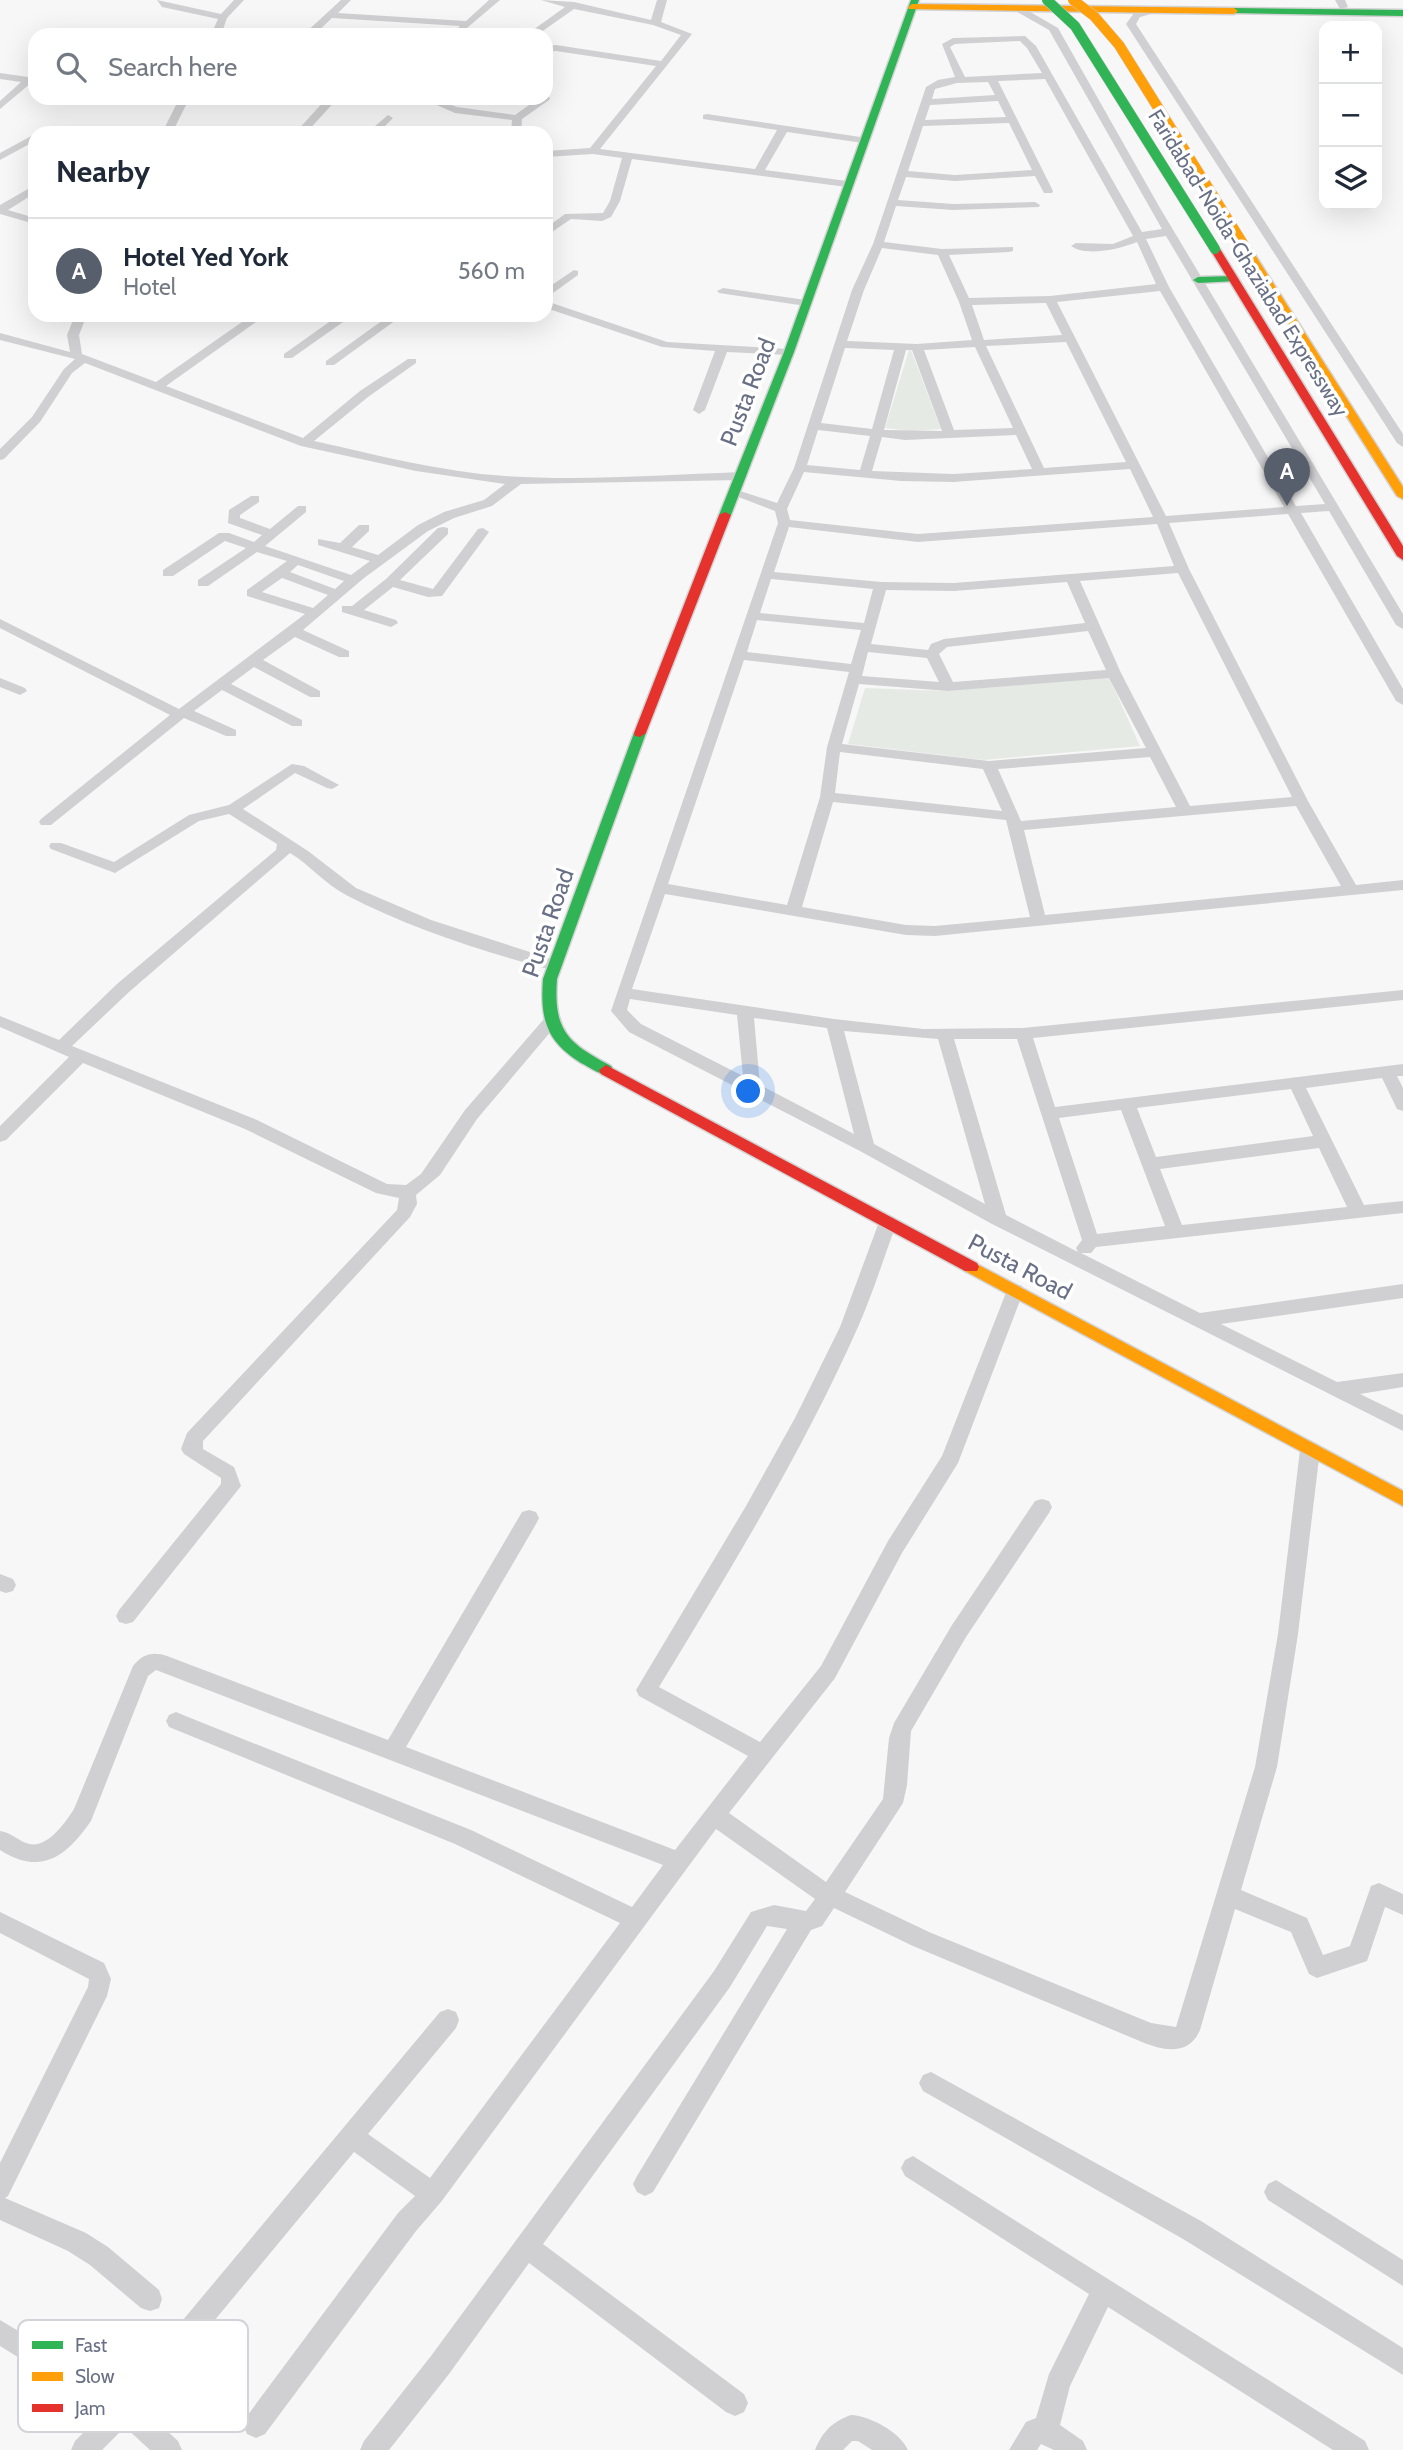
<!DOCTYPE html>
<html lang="en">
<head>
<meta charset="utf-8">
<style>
  :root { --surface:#fff; --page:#f6f6f7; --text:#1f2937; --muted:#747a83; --line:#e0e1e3; --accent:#575e6c }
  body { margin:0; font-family:Cabin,sans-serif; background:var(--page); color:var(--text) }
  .controls { position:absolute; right:21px; top:21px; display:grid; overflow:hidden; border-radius:14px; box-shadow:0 7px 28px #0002 }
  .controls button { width:63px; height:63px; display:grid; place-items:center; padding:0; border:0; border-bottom:2px solid var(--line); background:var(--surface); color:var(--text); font:35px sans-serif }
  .you { position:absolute; left:749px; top:1092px; width:24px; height:24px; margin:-18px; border:5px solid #fff; border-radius:50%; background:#1a73e8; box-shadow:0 0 0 10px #1a73e833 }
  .badge { display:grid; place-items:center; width:46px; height:46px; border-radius:50%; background:var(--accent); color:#fff; font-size:23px; font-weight:700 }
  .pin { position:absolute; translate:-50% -58px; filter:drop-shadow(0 2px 4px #0008) }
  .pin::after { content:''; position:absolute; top:37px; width:24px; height:21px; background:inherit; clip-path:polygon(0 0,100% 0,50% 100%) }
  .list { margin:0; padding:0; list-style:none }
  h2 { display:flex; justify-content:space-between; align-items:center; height:91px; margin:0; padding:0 28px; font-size:30px }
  h2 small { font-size:23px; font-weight:400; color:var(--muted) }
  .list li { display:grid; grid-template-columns:46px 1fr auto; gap:21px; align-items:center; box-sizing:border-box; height:105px; padding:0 28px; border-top:2px solid var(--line) }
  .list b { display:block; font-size:26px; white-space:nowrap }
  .list p { margin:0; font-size:23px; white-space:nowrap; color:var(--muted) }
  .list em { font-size:23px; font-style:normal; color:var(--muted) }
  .icon { flex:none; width:38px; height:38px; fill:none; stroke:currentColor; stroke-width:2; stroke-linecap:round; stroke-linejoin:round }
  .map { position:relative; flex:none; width:1403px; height:2450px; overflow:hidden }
  .search { position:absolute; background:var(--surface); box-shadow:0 7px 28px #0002; left:28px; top:28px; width:525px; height:77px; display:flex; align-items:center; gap:18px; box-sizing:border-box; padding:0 24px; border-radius:21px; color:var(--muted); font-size:26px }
  .panel { position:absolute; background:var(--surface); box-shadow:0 7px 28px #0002; left:28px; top:126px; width:525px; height:196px; border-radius:21px }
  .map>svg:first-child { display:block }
  .green { fill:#e6eae5 }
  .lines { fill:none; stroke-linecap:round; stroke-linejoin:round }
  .fast-casing { stroke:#d3d3d5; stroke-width:3 }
  .slow-casing { stroke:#d3d3d5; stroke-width:3 }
  .jam-casing { stroke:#d3d3d5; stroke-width:3 }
  .street { fill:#d0d0d2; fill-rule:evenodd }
  .fast { fill:#30b455; fill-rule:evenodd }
  .slow { fill:#ff9f0a; fill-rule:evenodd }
  .jam { fill:#e5322d; fill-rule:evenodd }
  .fast-bridge-casing { stroke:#d3d3d5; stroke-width:11; stroke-linecap:butt }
  .slow-bridge-casing { stroke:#d3d3d5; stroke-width:11; stroke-linecap:butt }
  .fast-bridge { stroke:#30b455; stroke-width:10 }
  .slow-bridge { stroke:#ff9f0a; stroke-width:10 }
  .labels { text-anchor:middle; stroke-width:7; stroke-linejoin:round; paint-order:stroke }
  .far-street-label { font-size:21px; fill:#697085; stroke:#fff }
  .street-label { font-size:24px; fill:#697085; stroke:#fff }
  .key { fill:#fff; stroke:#d2d4da; stroke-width:2 }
  .key-label { font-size:19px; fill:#697085 }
</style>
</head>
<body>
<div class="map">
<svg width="1403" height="2450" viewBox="0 0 1403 2450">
  <rect width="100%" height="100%" fill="#f7f7f7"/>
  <!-- green -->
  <path class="green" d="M 909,350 L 911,350 L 941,429 L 910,431 L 885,428 Z
    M 1109,677 L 1140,746 L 983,760 L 848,744 L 865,688 L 946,691 Z"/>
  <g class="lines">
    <defs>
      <path id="fast" d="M 911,0 L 919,0 L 794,352 L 731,515 L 721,517 L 719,515 L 784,352 Z
        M 1234,8 L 1403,10 L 1403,16 L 1231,13 L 1230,11 Z
        M 1233,276 L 1237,277 L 1237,281 L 1198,283 L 1193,280 L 1198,277 Z
        M 640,729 L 646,733 L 557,979 C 553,1031 568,1043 611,1066 L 613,1070 L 606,1075 C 597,1073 589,1067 581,1063 C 546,1041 540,1019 543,979 L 634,733 Z"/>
      <path id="slow" d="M 912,4 L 1234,8 L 1238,11 L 1234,14 L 909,9 L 908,7 Z
        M 1242,245 L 1250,247 L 1403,487 L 1403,499 L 1397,496 L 1240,247 Z
        M 971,1261 L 1403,1491 L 1403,1506 L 965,1271 L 963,1267 L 965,1263 Z"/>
      <path id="jam" d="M 1215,246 L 1220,249 L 1403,546 L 1403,560 L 1397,556 L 1210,249 Z
        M 725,512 L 731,515 L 646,733 L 640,737 L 635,736 L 634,733 L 719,515 Z
        M 606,1065 L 977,1263 L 979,1267 L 977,1271 L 965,1271 L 601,1074 L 599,1070 Z"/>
    </defs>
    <!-- fast casing -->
    <use href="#fast" class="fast-casing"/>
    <!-- slow casing -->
    <use href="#slow" class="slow-casing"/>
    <!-- jam casing -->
    <use href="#jam" class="jam-casing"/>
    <!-- street -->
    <path class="street" d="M 157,0 L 221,14 L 234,0 L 244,0 L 227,18 L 221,35 L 211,35 L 218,19 L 162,7 Z
      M 341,0 L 351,0 L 338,13 L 466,21 L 489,0 L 500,0 L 461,33 L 456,30 L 460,26 L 332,18 L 314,35 L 303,35 Z
      M 541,0 L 574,2 L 651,20 L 657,0 L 667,0 L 661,22 L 692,34 L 600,149 L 755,169 L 777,130 L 703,119 L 703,115 L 707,114 L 867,138 L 868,140 L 863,143 L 787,132 L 765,170 L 847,181 L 852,184 L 847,187 L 632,159 L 620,201 L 611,217 L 602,221 L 571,219 L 546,236 L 546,228 L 565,214 L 603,213 L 610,201 L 622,158 L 593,154 L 546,157 L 546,151 L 590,148 L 656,66 L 556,51 L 546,52 L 546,46 L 556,45 L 661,61 L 681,35 L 653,25 L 574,9 L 537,35 L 526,35 L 565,7 Z
      M 1335,0 L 1345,0 L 1348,7 L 1340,9 Z
      M 1014,6 L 1020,6 L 1058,28 L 1160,208 L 1403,614 L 1403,629 L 1396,625 L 1329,511 L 1301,513 L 1403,689 L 1403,705 L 1396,701 L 1288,514 L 1169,523 L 1189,569 L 1308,801 L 1356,885 L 1403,880 L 1403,890 L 935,936 L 906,935 L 665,894 L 632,989 L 834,1019 L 923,1029 L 1023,1028 L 1403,990 L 1403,1000 L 1033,1038 L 1055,1107 L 1403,1064 L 1403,1076 L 1397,1076 L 1403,1088 L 1403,1111 L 1397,1109 L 1382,1078 L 1306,1088 L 1364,1205 L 1403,1201 L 1403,1213 L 1096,1247 L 1091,1253 L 1081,1253 L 1200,1313 L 1403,1284 L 1403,1298 L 1221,1324 L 1337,1382 L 1403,1373 L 1403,1387 L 1360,1394 L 1403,1415 L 1403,1431 L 992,1224 L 860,1151 L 629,1032 L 611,1011 L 778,523 L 775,511 L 728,493 L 734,489 L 777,503 L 794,468 L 852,290 L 873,244 L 926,87 L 938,80 L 955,77 L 942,44 L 953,38 L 1025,36 L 1036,46 L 1142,232 L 1162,229 L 1049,30 L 1014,10 ZM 1020,41 L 1027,48 L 1042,73 L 965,77 L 950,47 L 955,44 ZM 1045,79 L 1133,236 L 1113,244 L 1076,243 L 1071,246 C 1086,257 1120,249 1137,242 L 1156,284 L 1050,296 L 969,298 L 949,255 L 1009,252 L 1013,251 L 1013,247 L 942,249 L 884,242 L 896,206 L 953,210 L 1039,207 L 1040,205 L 1035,202 L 953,204 L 898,200 L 906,177 L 955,181 L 1035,176 L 1044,193 L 1052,193 L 1053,191 L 998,81 ZM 988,82 L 995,95 L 932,99 L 935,89 L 957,83 ZM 998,101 L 1006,117 L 925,120 L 930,105 ZM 1009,123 L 1032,170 L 955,175 L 908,171 L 923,126 ZM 1166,236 L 1325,504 L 1296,506 L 1169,287 L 1146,239 ZM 882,248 L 938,255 L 959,302 L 972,340 L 917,344 L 847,341 L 864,290 ZM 1160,291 L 1284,507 L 1166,516 L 1057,302 ZM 1046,303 L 1062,335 L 984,340 L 972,305 ZM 1066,342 L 1126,462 L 1044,468 L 986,346 ZM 975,347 L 1013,428 L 954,430 L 924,350 ZM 845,348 L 894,350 L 872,429 L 821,423 ZM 906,350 L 912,350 L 942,431 L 884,430 ZM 818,430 L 870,436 L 860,470 L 807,465 ZM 1016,435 L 1032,469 L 953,474 L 872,471 L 882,437 L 905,440 ZM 1130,469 L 1153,517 L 918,534 L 790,520 L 787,509 L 804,472 L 901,481 L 953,482 ZM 1157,524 L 1174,566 L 954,583 L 881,582 L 774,572 L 789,527 L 918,542 ZM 1178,573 L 1292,797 L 1190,806 L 1121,673 L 1080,581 ZM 771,579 L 873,589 L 864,623 L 760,613 ZM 1067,582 L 1085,623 L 944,639 L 931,644 L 928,650 L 871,644 L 886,590 L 954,591 ZM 757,620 L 861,630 L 851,664 L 747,652 ZM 1088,631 L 1106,670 L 953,682 L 939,654 L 947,647 ZM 868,652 L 927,658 L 939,682 L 862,676 ZM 744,660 L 849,672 L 827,747 L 820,797 L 787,905 L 668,884 ZM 1109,678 L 1146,748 L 989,761 L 842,744 L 859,684 L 948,691 ZM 840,752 L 983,769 L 1002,811 L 835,793 ZM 1150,757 L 1176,807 L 1021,821 L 998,769 ZM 833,802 L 1006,820 L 1030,917 L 935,926 L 906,925 L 802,907 ZM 1296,806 L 1341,886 L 1045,915 L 1024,830 ZM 630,999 L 737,1015 L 743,1076 L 641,1024 L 627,1010 ZM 754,1018 L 827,1028 L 854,1134 L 760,1085 ZM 844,1031 L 938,1039 L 985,1204 L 874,1144 ZM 954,1039 L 1017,1039 L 1082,1240 L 1076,1248 L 1078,1252 L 1006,1215 ZM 1291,1089 L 1313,1136 L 1156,1157 L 1137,1108 ZM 1121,1110 L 1165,1226 L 1097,1234 L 1059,1118 ZM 1319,1148 L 1347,1207 L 1182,1225 L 1160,1169 Z
      M 1155,7 L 1160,10 L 1158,12 L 1140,17 L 1136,24 L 1403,434 L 1403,447 L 1397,443 L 1126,24 L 1134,13 Z
      M 0,73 L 35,78 L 35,84 L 31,83 L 0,109 L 0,101 L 21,82 L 0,79 Z
      M 546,95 L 550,98 L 549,100 L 522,119 L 521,133 L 511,133 L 512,120 L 455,113 L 432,103 L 436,98 L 446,98 L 443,102 L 457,107 L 515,115 L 539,98 L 546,98 Z
      M 156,98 L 197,98 L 188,101 L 174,129 L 190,130 L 195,133 L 162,133 L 178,101 L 161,101 Z
      M 327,98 L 338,98 L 306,133 L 295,133 Z
      M 388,115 L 393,118 L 378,133 L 367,133 Z
      M 35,134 L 35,141 L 0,160 L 0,153 Z
      M 35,185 L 35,193 L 8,210 L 35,218 L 35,224 L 0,214 L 0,205 Z
      M 574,270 L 578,271 L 578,275 L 546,298 L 546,289 Z
      M 723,288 L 806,300 L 812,303 L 806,306 L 719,293 L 717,291 Z
      M 546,301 L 667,342 L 789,349 L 795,352 L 789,355 L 727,352 L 705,410 L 699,414 L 693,410 L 715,351 L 662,347 L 546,308 Z
      M 75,315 L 87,315 L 79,335 L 82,354 L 156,382 L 252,315 L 266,315 L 166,386 L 303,438 L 360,391 L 408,359 L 416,359 L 416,363 L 368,397 L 314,441 C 377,455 441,472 505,476 C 583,481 663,475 741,472 L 747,476 L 741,480 L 521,484 L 492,506 L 454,518 L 428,531 L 364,578 L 303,630 L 349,651 L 349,657 L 339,657 L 295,637 L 263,660 L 320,691 L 320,697 L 310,697 L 254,667 L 231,684 L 302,720 L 302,726 L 292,726 L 222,690 L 194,711 L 236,730 L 236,736 L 226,736 L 184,718 L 51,825 L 41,825 L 39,822 L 41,819 L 170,715 L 0,628 L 0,619 L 179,709 L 305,614 L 247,596 L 247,590 L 287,561 L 257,552 L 208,586 L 198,586 L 198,580 L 246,548 L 225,541 L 173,576 L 163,576 L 163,570 L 219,533 L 229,533 L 254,542 L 262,535 L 228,523 L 229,510 L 251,496 L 259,496 L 259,502 L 240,515 L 240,518 L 270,529 L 298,506 L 306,506 L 306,512 L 265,546 L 351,575 L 370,561 L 318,545 L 318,539 L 340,543 L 359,525 L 369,525 L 369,531 L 352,547 L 378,555 L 418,525 L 444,512 L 484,500 L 505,484 L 416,471 L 301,446 L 85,363 L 72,373 L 40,422 L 4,459 L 0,460 L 0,449 L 32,417 L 64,369 L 75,359 L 0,340 L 0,333 L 70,352 L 67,335 ZM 298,565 L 344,581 L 335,589 L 290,572 ZM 282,578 L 328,595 L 313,608 L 262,592 Z
      M 339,315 L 353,315 L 292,358 L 284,358 L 284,354 Z
      M 390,315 L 403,315 L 334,365 L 326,365 L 326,361 Z
      M 443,527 L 448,528 L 448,534 L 400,580 L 433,589 L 478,529 L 483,528 L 489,532 L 442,596 L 428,597 L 393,587 L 364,610 L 396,620 L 398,623 L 391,627 L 342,612 L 342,606 L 352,606 L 386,579 L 438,528 Z
      M 0,678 L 25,688 L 27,691 L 20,695 L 0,687 Z
      M 292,764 L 304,766 L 339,785 L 332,789 L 327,788 L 295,773 L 243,809 L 308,851 L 356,888 L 431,920 L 561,962 L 563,966 L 561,970 L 555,971 C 485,952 411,929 346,895 C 325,884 310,865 290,853 L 129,992 L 72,1046 L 257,1120 L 387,1184 L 406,1185 L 421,1174 L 465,1110 L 544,1019 L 556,1019 L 558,1023 L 477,1119 L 440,1175 L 416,1195 L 417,1204 L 410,1217 L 203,1441 L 203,1449 L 234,1467 L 241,1486 L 133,1622 L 126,1624 L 119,1622 L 116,1616 L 119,1610 L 221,1484 L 221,1478 L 184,1454 L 181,1449 L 187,1433 L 397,1210 L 399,1198 L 376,1193 L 245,1129 L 83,1063 L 6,1140 L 0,1142 L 0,1126 L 69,1057 L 0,1027 L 0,1016 L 59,1040 L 117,984 L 276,850 L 277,844 L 229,814 L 199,821 L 115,873 L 51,849 L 49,846 L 51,843 L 61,843 L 114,862 L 189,815 L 229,805 Z
      M 888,1216 L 894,1217 L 897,1222 C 884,1257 873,1293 858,1327 C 802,1453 730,1570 659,1687 L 760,1742 L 821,1666 L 888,1541 L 942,1456 L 1009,1285 L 1021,1285 L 1024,1290 L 958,1463 L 902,1553 L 835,1678 L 729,1813 L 826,1882 L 883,1799 L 889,1738 L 894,1723 L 952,1625 L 1035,1501 L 1042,1499 L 1049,1501 L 1052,1507 L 1049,1513 L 966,1637 L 911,1731 L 907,1785 L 903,1803 L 845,1892 L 929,1932 L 1151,2023 L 1176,2027 L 1255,1767 L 1278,1634 L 1300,1450 L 1303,1445 L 1310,1442 L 1317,1445 L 1320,1450 L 1298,1634 L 1277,1767 L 1241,1890 L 1307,1918 L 1323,1955 L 1350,1946 L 1371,1886 L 1379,1883 L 1403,1894 L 1403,1915 L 1385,1907 L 1367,1961 L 1317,1978 L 1309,1974 L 1291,1932 L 1235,1909 L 1200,2030 C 1189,2056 1164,2051 1142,2042 L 913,1946 L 834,1908 L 822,1926 L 811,1930 L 653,2192 L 645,2196 L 637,2192 L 633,2184 L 637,2176 L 787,1929 L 767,1926 L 730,1987 L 543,2244 L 744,2394 L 748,2403 L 744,2412 L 735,2416 L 726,2412 L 529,2263 L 449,2374 L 389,2450 L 360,2450 L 364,2441 L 431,2356 L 714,1971 L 751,1912 L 774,1905 L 806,1911 L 815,1899 L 716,1829 L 441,2202 L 416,2231 L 265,2434 L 256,2438 L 247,2434 L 243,2425 L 247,2416 L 398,2213 L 415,2196 L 354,2152 L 142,2408 L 178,2441 L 182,2450 L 150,2450 L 125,2427 L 102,2450 L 71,2450 L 75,2441 L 105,2411 L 0,2346 L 0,2320 L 122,2393 L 440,2012 L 448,2009 L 456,2012 L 459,2020 L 456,2028 L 368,2134 L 430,2178 L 620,1923 L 455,1844 L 169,1727 L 166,1721 L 169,1715 L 176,1712 L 183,1715 L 471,1830 L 632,1907 L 663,1865 L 156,1670 L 148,1676 L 91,1821 C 66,1857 41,1876 0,1850 L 0,1831 C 10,1832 16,1839 26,1843 C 46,1851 65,1823 74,1809 L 133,1666 C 142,1654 153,1651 167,1656 L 388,1740 L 522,1512 L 529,1510 L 536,1512 L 539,1518 L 536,1524 L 406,1747 L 675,1850 L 748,1756 L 639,1696 L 636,1690 L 746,1506 L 795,1418 L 840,1327 L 879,1222 L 882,1217 Z
      M 0,1574 L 13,1579 L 16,1585 L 13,1591 L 6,1593 L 0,1591 Z
      M 0,1912 L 104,1963 L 111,1979 L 107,1996 L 8,2196 L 5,2198 L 86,2233 L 108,2247 L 159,2290 L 162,2299 L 159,2308 L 150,2311 L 141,2308 L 90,2265 L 68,2251 L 0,2220 L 0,2163 L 88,1987 L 89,1979 L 0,1933 Z
      M 931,2072 L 1201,2221 L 1403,2348 L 1403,2375 L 1183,2239 L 923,2091 L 919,2083 L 923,2075 Z
      M 913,2156 L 1365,2441 L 1369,2450 L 1333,2450 L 1108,2307 L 1070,2386 L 1060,2425 L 1083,2441 L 1087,2450 L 1054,2450 L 1041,2444 L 1037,2450 L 1009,2450 L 1026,2422 L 1036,2418 L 1049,2374 L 1089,2294 L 905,2176 L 901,2168 L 905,2160 Z
      M 1276,2180 L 1403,2260 L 1403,2286 L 1268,2200 L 1264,2192 L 1268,2184 Z
      M 851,2415 C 870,2416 900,2432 908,2450 L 872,2450 L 858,2441 L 852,2441 L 843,2450 L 815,2450 C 823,2431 832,2422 851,2415 Z"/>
    <!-- fast -->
    <use href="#fast" class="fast"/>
    <!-- slow -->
    <use href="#slow" class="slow"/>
    <!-- jam -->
    <use href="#jam" class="jam"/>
    <defs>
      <path id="fast-bridge" d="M 1047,0 L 1075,26 L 1215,249"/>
      <path id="slow-bridge" d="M 1073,0 L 1094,16 L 1119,45 L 1245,247"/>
    </defs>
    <!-- fast-bridge casing -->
    <use href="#fast-bridge" class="fast-bridge-casing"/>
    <!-- slow-bridge casing -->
    <use href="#slow-bridge" class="slow-bridge-casing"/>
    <!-- fast-bridge -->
    <use href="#fast-bridge" class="fast-bridge"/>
    <!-- slow-bridge -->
    <use href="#slow-bridge" class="slow-bridge"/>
  </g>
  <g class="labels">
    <!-- far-street labels -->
    <g class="far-street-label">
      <text transform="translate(1248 263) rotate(58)" y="7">Faridabad-Noida-Ghaziabad Expressway</text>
    </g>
    <!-- street labels -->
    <g class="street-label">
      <text transform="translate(748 392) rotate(-69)" y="8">Pusta Road</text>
      <text transform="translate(548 923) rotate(-71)" y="8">Pusta Road</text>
      <text transform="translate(1020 1267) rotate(28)" y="8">Pusta Road</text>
    </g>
  </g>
  <!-- legend -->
  <rect x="18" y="2320" width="230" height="112" rx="10" class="key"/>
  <rect x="32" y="2341" width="31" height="8" fill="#30b455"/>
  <rect x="32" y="2372" width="31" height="9" fill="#ff9f0a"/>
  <rect x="32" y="2404" width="31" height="8" fill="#e5322d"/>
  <g class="key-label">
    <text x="75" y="2352">Fast</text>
    <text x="75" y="2383">Slow</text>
    <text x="75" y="2415">Jam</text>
  </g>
</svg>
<div class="controls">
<button>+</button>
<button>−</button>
<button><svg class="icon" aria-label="layers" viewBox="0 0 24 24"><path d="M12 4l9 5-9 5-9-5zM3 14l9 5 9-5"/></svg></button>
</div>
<div class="you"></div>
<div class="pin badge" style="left:1287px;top:506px">A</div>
<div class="search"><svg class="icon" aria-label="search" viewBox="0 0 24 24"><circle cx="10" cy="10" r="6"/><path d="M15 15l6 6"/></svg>Search here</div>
<section class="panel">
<h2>Nearby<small></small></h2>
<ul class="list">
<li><span class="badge">A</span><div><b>Hotel Yed York</b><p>Hotel</p></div><em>560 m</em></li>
</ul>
</section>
</div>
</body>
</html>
